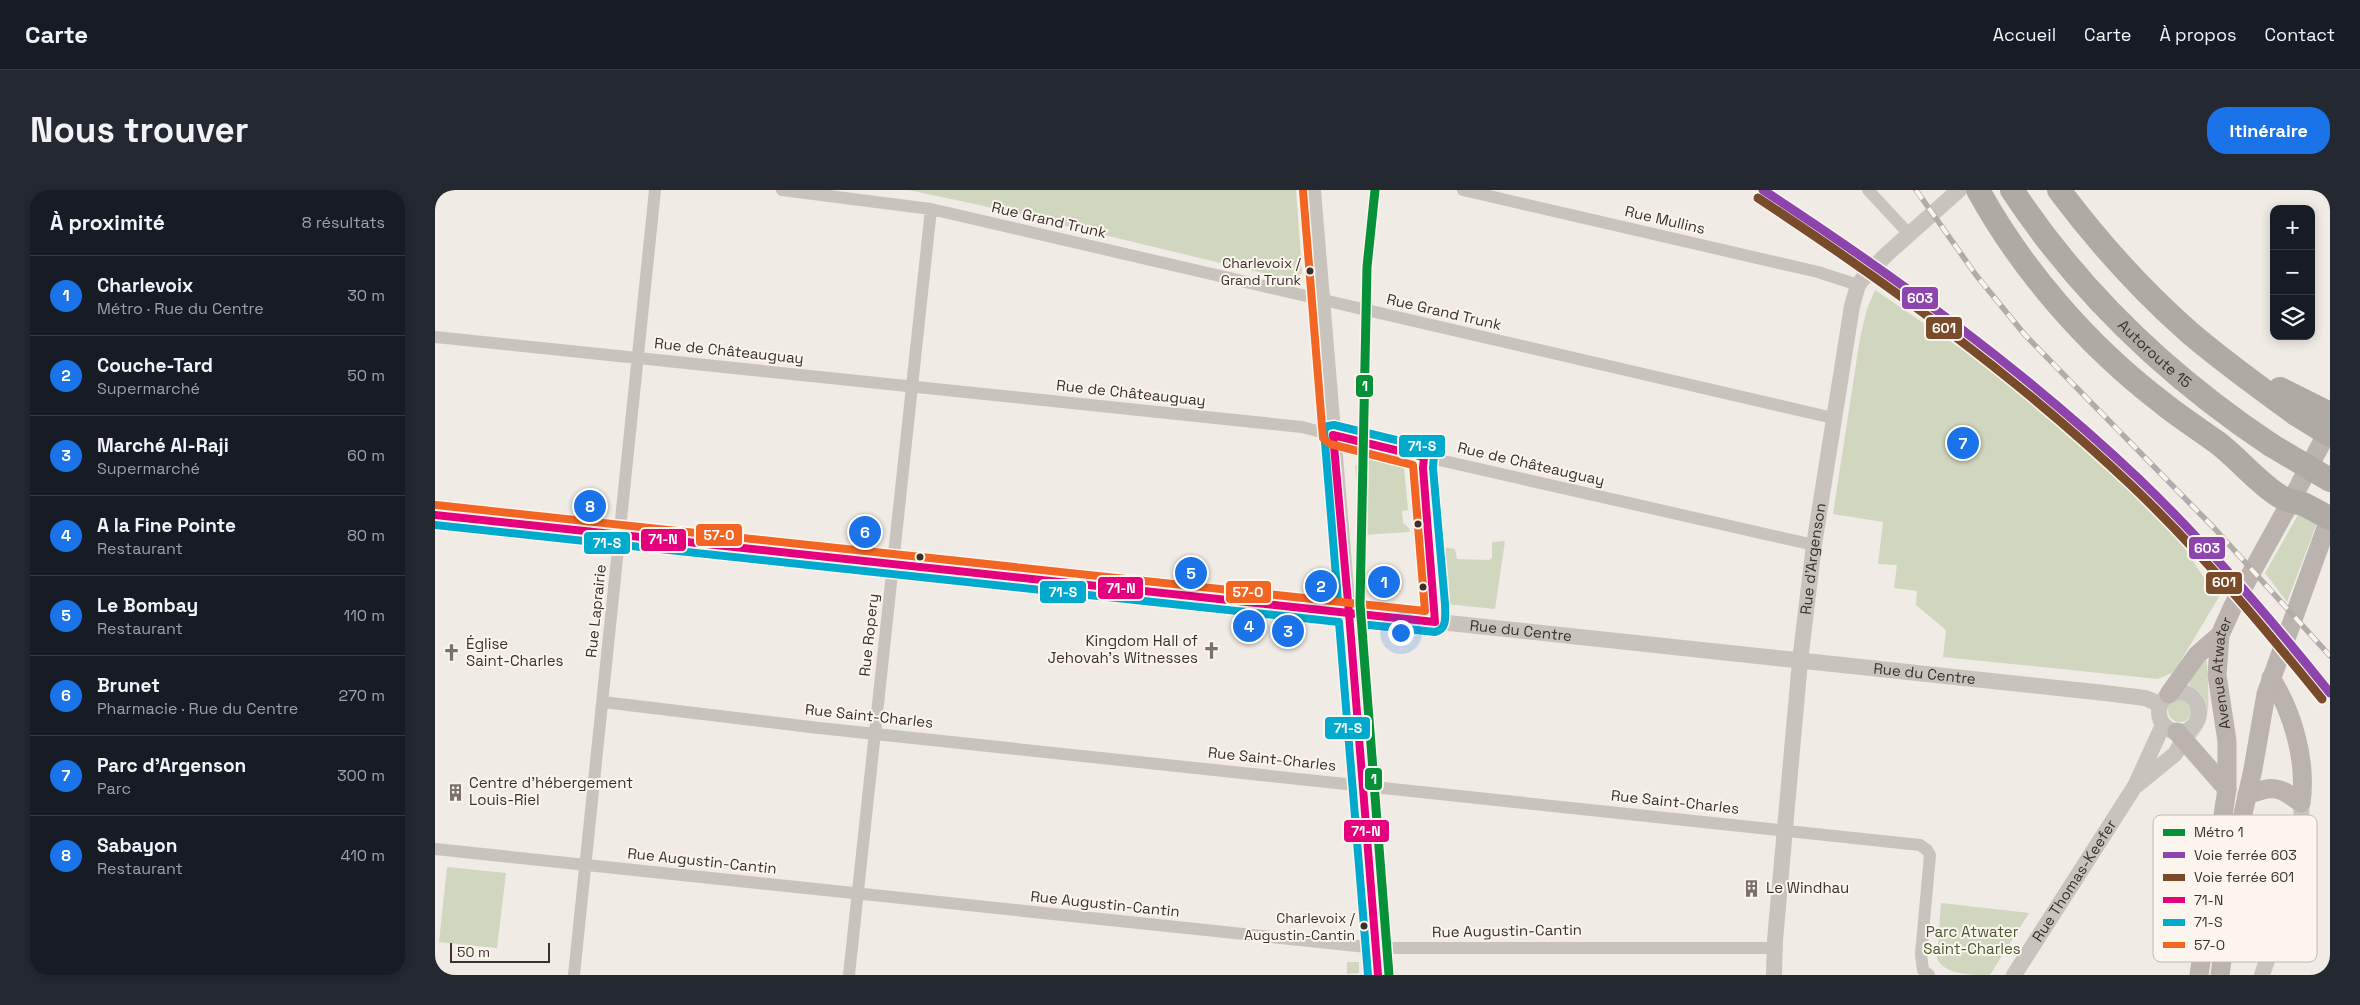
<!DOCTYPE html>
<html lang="fr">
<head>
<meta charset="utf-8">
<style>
  :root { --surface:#171b24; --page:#242831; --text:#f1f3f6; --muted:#9ea1a6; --line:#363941; --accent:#1a73e8 }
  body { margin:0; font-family:"Space Grotesk",sans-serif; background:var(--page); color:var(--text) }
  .controls { position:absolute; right:15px; top:15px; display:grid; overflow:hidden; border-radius:10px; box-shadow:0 2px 12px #0003 }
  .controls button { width:45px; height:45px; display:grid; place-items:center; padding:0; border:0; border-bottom:1px solid var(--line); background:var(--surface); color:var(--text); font:25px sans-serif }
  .scale { position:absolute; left:15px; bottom:12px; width:100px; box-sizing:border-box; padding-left:5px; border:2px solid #3b302b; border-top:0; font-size:14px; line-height:18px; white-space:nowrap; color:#3b302b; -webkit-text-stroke:4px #fbf5ee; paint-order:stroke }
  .you { position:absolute; left:965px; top:442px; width:18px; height:18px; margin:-12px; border:4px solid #fff; border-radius:50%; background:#1a73e8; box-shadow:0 0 0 8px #1a73e833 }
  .badge { display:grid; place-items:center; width:32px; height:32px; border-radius:50%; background:var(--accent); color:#fff; font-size:16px; font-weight:700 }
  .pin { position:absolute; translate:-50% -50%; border:2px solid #fff; box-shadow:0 1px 5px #0006 }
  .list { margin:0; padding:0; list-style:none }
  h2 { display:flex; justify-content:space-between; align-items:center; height:65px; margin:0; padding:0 20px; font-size:21px }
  h2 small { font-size:16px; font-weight:400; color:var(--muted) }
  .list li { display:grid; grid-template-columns:32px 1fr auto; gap:15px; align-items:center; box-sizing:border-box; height:80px; padding:0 20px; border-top:1px solid var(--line) }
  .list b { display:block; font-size:19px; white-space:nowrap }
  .list p { margin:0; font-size:16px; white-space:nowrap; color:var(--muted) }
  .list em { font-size:16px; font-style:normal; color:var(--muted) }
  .icon { flex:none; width:28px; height:28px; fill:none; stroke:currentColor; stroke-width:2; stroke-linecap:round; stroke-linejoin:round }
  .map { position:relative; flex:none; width:1895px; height:785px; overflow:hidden; border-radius:20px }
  header { display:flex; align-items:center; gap:30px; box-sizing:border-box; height:70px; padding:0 25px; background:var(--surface); border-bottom:1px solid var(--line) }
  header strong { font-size:24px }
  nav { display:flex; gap:28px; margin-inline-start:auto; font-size:18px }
  .intro { display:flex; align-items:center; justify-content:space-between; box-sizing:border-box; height:120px; padding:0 30px }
  h1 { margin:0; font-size:35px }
  .button { padding:12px 22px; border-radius:20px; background:var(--accent); color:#fff; font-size:18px; font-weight:700 }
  main { display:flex; gap:30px; padding:0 30px }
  aside { flex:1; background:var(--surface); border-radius:20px; box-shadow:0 2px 12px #0003 }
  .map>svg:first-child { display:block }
  .green { fill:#d1d6bf }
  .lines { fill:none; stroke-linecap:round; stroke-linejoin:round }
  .minor { stroke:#c9c3be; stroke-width:12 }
  .tertiary { stroke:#c9c3be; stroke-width:16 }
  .secondary { stroke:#bab3ae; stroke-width:19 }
  .motorway { stroke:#afaaa4; stroke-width:24 }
  .rail-casing { stroke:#b1aca8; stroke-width:5.5 }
  .rail { stroke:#fbf5ee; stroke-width:4; stroke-dasharray:11; stroke-linecap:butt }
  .motorway-bridge { stroke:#afaaa4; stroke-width:24 }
  .bus-1-casing { stroke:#fbf5ee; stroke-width:11 }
  .bus-2-casing { stroke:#fbf5ee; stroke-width:11 }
  .bus-3-casing { stroke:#fbf5ee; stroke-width:11 }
  .bus-1 { stroke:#e5007d; stroke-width:8 }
  .bus-2 { stroke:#00a9ce; stroke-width:8 }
  .bus-3 { stroke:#f26522; stroke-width:8 }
  .rail-1-casing { stroke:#fbf5ee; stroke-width:12 }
  .rail-2-casing { stroke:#fbf5ee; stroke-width:12 }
  .rail-1 { stroke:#8e44ad; stroke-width:9 }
  .rail-2 { stroke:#7a4b2a; stroke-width:9 }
  .metro-1-casing { stroke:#fbf5ee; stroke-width:12 }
  .metro-1 { stroke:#069037; stroke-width:9 }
  .bus-dot { fill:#3b302b; stroke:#fbf5ee; stroke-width:2 }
  .labels { text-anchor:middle; stroke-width:4; stroke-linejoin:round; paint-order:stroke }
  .bus-label { font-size:14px; fill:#3b302b; stroke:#fbf5ee; text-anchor:end }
  .street-label { font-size:15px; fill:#3b302b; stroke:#fbf5ee }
  .poi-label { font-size:15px; fill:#3b302b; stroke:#fbf5ee; text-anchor:start }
  .park-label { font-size:15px; fill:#4a5a2e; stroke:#fbf5ee }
  .key { fill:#fbf5ee; stroke:#c1bab4; stroke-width:1 }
  .key-label { font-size:14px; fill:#3b302b }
  .line-badge { stroke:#fbf5ee; stroke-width:2 }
  .badge-label { font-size:14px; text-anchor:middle; font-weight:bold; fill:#fff }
</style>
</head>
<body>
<header>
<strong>Carte</strong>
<nav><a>Accueil</a><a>Carte</a><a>À propos</a><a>Contact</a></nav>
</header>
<div class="intro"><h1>Nous trouver</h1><a class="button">Itinéraire</a></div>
<main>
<aside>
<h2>À proximité<small>8 résultats</small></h2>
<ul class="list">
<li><span class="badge">1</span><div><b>Charlevoix</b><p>Métro · Rue du Centre</p></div><em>30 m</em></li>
<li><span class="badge">2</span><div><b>Couche-Tard</b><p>Supermarché</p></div><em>50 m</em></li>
<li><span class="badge">3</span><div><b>Marché Al-Raji</b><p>Supermarché</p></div><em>60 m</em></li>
<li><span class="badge">4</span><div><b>A la Fine Pointe</b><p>Restaurant</p></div><em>80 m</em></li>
<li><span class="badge">5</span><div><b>Le Bombay</b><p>Restaurant</p></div><em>110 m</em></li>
<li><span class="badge">6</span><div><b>Brunet</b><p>Pharmacie · Rue du Centre</p></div><em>270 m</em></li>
<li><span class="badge">7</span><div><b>Parc d'Argenson</b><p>Parc</p></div><em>300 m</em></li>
<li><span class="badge">8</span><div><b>Sabayon</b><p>Restaurant</p></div><em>410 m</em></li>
</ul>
</aside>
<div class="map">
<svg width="1895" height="785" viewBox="0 0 1895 785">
  <rect width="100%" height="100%" fill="#f0ebe5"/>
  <!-- green -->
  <path class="green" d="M 473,0 L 861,0 L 867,83 L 860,88 L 845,85 L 844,87 L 540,14 Z
    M 1440,100 L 1584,198 L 1697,296 L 1740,343 L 1769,388 L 1780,391 L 1788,400 L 1742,477 L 1737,483 L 1723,489 L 1508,467 L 1511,440 L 1481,415 L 1482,401 L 1459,398 L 1462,375 L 1443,374 L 1448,332 L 1398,324 L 1425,148 L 1432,119 Z
    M 928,268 L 969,278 L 973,320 L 967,321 L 968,333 L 974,338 L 975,342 L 927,345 L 920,276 Z
    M 1864,323 L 1882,333 L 1852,412 L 1830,383 Z
    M 1070,351 L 1060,419 L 1011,414 L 1007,368 L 1009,368 L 1008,357 L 1020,359 L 1022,369 L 1054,370 L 1057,368 L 1057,352 Z
    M 1770,469 L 1772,472 C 1772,500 1780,529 1758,551 L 1756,549 C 1773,531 1781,509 1754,495 L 1755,489 Z
    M1733 520a12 12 0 1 1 24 0a12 12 0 1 1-24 0Z
    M 12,677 L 71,683 L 62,758 L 4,752 Z
    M 1506,713 L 1594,723 L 1555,785 C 1538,785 1508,785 1502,768 Z
    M 912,772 L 924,772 L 924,783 L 912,784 Z"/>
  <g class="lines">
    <!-- minor -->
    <path class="minor" d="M 347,0 L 496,19 L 1398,228
      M 1028,0 L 1383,82 L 1423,95
      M 1433,0 L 1474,44
      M 0,147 L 867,237 L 916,250 L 1379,355
      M 168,512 L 384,538 L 1485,655 L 1492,660 L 1495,665 L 1486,764 L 1488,780 L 1494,785
      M 0,659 L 941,758 L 1339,758
      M 139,785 L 220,0
      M 414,785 L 496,19"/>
    <!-- tertiary -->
    <g class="tertiary">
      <path d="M 878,0 L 943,785"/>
      <path id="s1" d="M 0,325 L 1670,503 L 1710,508 L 1725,514"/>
      <circle cx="1744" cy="522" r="20"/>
      <path d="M 1702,595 L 1740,564 L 1755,539"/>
      <path id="s2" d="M 1339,785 L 1340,750 L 1365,471 L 1379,355 L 1417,116 L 1423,95 L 1430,86 L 1452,64 L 1524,0"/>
      <path id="s3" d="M 1579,785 L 1700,596 L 1728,535"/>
      <path d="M 1827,785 C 1846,728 1870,675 1866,613"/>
    </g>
    <!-- secondary -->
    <g class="secondary">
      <path d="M 1734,504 L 1762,465 L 1785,445"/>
      <path d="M 1742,542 L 1792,599"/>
      <path d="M 1812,605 C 1838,595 1844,596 1866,613 C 1872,571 1858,523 1836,488"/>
      <path id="s4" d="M 1764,785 L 1792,599 L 1792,551 L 1782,485 L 1785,445 L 1798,416 L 1856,311 L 1895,237"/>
      <path d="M 1785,785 L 1806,633 L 1818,579 L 1831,504 L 1895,327"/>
    </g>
    <!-- motorway -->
    <g class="motorway">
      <path d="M 1543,0 C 1587,80 1652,155 1725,211 C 1743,226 1764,239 1783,253 C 1804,269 1825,295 1846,307 C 1853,311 1861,312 1868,314 C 1877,318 1886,324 1895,328"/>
      <path id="s5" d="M 1577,0 C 1645,103 1734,187 1836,255"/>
      <path d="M 1624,0 C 1663,52 1706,100 1755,143 C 1789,172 1825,198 1861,224"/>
      <path d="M 1845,199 L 1895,224"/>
    </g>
    <defs>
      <path id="rail" d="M 1481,0 L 1541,85 L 1590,145 L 1780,339 L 1895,466"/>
    </defs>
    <!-- rail casing -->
    <use href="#rail" class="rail-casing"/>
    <!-- rail -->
    <use href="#rail" class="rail"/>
    <!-- motorway-bridge -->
    <path class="motorway-bridge" d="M 1861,224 L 1895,245
      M 1836,255 L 1895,290"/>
    <defs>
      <path id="bus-1" d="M 898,245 L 989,267 L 988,278 L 1000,432 L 914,423 Z
        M 0,325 L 914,423
        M 914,423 L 943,785"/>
      <path id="bus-2" d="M 0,335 L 904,432 L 933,785
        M 903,411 L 889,240 L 893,236 L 899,235 L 994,258 L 999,265 L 998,278 L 1010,414 C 1010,425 1013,439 1000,442 L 925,434"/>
      <path id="bus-3" d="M 1,315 L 990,421 L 978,275 L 895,254 L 888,248 L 868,1"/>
    </defs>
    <!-- bus-1 casing -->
    <use href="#bus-1" class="bus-1-casing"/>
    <!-- bus-2 casing -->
    <use href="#bus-2" class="bus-2-casing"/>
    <!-- bus-3 casing -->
    <use href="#bus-3" class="bus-3-casing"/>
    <!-- bus-1 -->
    <use href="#bus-1" class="bus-1"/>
    <!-- bus-2 -->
    <use href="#bus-2" class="bus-2"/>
    <!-- bus-3 -->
    <use href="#bus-3" class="bus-3"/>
    <defs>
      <path id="rail-1" d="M 1328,0 C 1461,87 1589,180 1704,289 C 1773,355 1835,428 1895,503"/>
      <path id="rail-2" d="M 1323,8 C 1455,95 1582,187 1697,296 C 1766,362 1827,435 1887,509"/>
    </defs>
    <!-- rail-1 casing -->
    <use href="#rail-1" class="rail-1-casing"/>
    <!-- rail-2 casing -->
    <use href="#rail-2" class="rail-2-casing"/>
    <!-- rail-1 -->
    <use href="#rail-1" class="rail-1"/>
    <!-- rail-2 -->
    <use href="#rail-2" class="rail-2"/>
    <defs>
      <path id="metro-1" d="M 940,0 L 932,77 L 925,414 L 954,785"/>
    </defs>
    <!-- metro-1 casing -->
    <use href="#metro-1" class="metro-1-casing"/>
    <!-- metro-1 -->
    <use href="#metro-1" class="metro-1"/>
  </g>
  <!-- icons -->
  <defs>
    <symbol id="church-bare" viewBox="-9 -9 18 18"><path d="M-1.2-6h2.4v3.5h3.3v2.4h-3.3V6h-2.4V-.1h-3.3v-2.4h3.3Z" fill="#7a716c" stroke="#fbf5ee" stroke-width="2.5" paint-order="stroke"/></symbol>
    <symbol id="building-bare" viewBox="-9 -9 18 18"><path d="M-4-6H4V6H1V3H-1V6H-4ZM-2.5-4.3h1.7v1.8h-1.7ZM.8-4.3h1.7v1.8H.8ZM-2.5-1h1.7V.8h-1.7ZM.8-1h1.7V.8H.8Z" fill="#7a716c" stroke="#fbf5ee" stroke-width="2.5" paint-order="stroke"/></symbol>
  </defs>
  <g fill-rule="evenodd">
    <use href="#church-bare" x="764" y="448" width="25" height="25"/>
    <use href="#church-bare" x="4" y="450" width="25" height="25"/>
    <use href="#building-bare" x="8" y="590" width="25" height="25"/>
    <use href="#building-bare" x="1304" y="686" width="25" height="25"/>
  </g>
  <!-- markers -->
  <g class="bus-dot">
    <circle cx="875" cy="81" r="4.5"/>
    <circle cx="983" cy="334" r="4.5"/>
    <circle cx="485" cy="367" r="4.5"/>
    <circle cx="988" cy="397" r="4.5"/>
    <circle cx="929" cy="736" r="4.5"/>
  </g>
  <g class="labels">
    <!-- bus labels -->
    <g class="bus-label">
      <text x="866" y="78">Charlevoix /<tspan x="866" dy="17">Grand Trunk</tspan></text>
      <text x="920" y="733">Charlevoix /<tspan x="920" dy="17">Augustin-Cantin</tspan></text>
    </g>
    <!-- street labels -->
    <g class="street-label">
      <text transform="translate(614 30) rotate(13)" y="5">Rue Grand Trunk</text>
      <text transform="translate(1230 30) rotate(13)" y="5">Rue Mullins</text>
      <text transform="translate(1009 122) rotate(13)" y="5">Rue Grand Trunk</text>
      <text transform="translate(294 161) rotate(6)" y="5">Rue de Châteauguay</text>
      <text dy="5" stroke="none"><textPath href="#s5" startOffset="218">Autoroute 15</textPath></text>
      <text transform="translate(696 203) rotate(6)" y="5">Rue de Châteauguay</text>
      <text transform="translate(1096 274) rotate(13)" y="5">Rue de Châteauguay</text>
      <text dy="5" stroke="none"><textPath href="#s2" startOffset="418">Rue d'Argenson</textPath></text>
      <text transform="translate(161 421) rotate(-84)" y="5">Rue Laprairie</text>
      <text dy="5" stroke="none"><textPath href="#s1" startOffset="1092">Rue du Centre</textPath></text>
      <text transform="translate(434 445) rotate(-84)" y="5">Rue Ropery</text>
      <text dy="5" stroke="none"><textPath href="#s4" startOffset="305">Avenue Atwater</textPath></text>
      <text dy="5" stroke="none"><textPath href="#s1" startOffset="1498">Rue du Centre</textPath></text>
      <text transform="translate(434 526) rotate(6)" y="5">Rue Saint-Charles</text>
      <text transform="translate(837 569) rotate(6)" y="5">Rue Saint-Charles</text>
      <text transform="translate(1240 612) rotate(6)" y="5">Rue Saint-Charles</text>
      <text transform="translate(267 671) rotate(6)" y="5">Rue Augustin-Cantin</text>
      <text dy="5" stroke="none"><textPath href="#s3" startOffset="112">Rue Thomas-Keefer</textPath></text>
      <text transform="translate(670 714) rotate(6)" y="5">Rue Augustin-Cantin</text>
      <text transform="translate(1072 741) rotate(-1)" y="5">Rue Augustin-Cantin</text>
    </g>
    <!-- poi labels -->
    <g class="poi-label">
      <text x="763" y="456" text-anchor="end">Kingdom Hall of<tspan x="763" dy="17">Jehovah's Witnesses</tspan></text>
      <text x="31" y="459">Église<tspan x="31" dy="17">Saint-Charles</tspan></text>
      <text x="34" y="598">Centre d'hébergement<tspan x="34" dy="17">Louis-Riel</tspan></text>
      <text x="1331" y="703">Le Windhau</text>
    </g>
    <!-- park labels -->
    <g class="park-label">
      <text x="1537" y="747">Parc Atwater<tspan x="1537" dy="17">Saint-Charles</tspan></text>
    </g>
  </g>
  <!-- legend -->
  <rect x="1718" y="625" width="164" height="147" rx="8" class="key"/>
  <rect x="1728" y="639" width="22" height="7" fill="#069037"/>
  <rect x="1728" y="662" width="22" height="6" fill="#8e44ad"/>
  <rect x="1728" y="684" width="22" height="7" fill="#7a4b2a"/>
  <rect x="1728" y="707" width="22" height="6" fill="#e5007d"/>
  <rect x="1728" y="729" width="22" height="7" fill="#00a9ce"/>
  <rect x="1728" y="752" width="22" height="6" fill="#f26522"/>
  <g class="key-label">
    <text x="1759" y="647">Métro 1</text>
    <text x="1759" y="670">Voie ferrée 603</text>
    <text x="1759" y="692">Voie ferrée 601</text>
    <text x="1759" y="715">71-N</text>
    <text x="1759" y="737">71-S</text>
    <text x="1759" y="760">57-O</text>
  </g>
  <g class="line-badge">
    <rect x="1466" y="96" width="38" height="24" rx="5" fill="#8e44ad"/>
    <rect x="1490" y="126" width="38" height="24" rx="5" fill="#7a4b2a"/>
    <rect x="920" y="184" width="19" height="24" rx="5" fill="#069037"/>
    <rect x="963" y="244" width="48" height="24" rx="5" fill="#00a9ce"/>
    <rect x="260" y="333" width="48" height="24" rx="5" fill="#f26522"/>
    <rect x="205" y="338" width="47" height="24" rx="5" fill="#e5007d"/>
    <rect x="148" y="341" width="48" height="24" rx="5" fill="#00a9ce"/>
    <rect x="1753" y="346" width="38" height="24" rx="5" fill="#8e44ad"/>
    <rect x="1770" y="381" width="38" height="24" rx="5" fill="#7a4b2a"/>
    <rect x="662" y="386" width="47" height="24" rx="5" fill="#e5007d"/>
    <rect x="790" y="390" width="47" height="24" rx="5" fill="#f26522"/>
    <rect x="604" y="390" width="48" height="24" rx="5" fill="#00a9ce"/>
    <rect x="889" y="526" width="47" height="24" rx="5" fill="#00a9ce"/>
    <rect x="929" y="577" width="19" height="24" rx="5" fill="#069037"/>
    <rect x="908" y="629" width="47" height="24" rx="5" fill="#e5007d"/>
  </g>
  <g class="badge-label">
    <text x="1485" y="113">603</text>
    <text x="1509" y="143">601</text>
    <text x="930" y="201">1</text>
    <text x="987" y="261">71-S</text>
    <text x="284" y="350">57-O</text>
    <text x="228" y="354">71-N</text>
    <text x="172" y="358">71-S</text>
    <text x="1772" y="363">603</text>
    <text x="1789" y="397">601</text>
    <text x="686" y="403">71-N</text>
    <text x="813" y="407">57-O</text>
    <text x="628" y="407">71-S</text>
    <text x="913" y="543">71-S</text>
    <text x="939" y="594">1</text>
    <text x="931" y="646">71-N</text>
  </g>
</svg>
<div class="controls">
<button>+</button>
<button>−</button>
<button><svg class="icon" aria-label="layers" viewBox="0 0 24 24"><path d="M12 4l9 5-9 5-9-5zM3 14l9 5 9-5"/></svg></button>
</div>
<div class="scale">50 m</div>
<div class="you"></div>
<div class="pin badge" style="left:949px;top:392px">1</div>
<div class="pin badge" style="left:886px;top:396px">2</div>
<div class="pin badge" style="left:853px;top:441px">3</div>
<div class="pin badge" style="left:814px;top:436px">4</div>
<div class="pin badge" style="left:756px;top:383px">5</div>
<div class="pin badge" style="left:430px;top:342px">6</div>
<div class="pin badge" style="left:1528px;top:253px">7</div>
<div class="pin badge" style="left:155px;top:316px">8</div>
</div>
</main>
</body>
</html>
